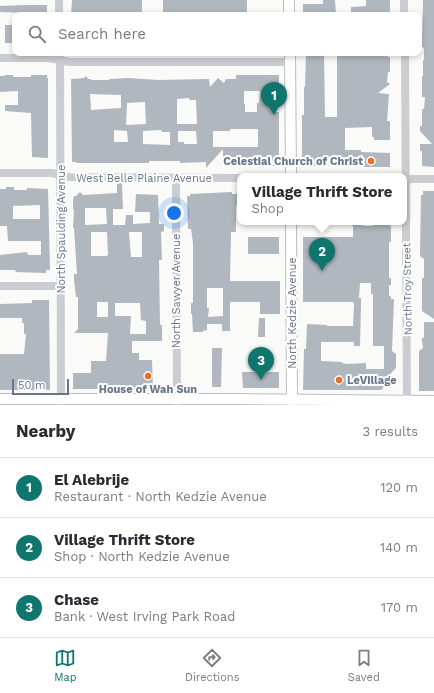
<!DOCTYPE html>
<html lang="en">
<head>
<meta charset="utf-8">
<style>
  :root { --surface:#fff; --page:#f7f7f7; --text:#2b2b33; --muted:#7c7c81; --line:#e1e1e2; --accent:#0f766e }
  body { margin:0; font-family:"Work Sans",sans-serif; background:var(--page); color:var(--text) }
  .scale { position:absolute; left:12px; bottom:10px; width:57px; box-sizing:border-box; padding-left:4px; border:2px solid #67768a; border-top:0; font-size:11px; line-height:14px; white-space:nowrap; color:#67768a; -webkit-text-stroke:3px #fff; paint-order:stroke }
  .you { position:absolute; left:174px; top:213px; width:14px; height:14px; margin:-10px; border:3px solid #fff; border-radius:50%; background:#1a73e8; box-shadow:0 0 0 6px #1a73e833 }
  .badge { display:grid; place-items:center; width:26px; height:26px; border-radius:50%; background:var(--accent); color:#fff; font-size:13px; font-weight:700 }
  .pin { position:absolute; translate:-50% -33px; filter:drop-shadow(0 1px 2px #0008) }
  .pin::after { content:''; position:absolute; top:21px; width:14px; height:12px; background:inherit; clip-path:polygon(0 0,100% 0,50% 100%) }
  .popup { position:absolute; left:237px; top:173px; width:170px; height:52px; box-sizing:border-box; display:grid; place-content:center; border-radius:8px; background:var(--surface); filter:drop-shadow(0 1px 3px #0005); font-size:13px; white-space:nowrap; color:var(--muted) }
  .popup b { font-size:15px; color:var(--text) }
  .popup::after { content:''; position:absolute; left:50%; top:100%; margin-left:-8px; border:8px solid transparent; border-top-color:var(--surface) }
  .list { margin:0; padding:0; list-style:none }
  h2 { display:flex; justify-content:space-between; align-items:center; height:52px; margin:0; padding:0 16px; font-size:17px }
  h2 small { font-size:13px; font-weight:400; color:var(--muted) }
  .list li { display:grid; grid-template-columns:26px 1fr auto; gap:12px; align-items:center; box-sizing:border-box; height:60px; padding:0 16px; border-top:1px solid var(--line) }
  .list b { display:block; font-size:15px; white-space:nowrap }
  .list p { margin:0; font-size:13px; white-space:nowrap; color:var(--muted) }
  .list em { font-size:13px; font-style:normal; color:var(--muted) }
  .icon { flex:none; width:22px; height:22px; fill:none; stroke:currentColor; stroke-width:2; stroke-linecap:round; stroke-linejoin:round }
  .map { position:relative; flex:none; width:434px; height:405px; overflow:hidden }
  .search { position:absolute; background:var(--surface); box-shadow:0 2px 6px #0003; left:12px; right:12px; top:12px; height:44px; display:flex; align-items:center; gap:10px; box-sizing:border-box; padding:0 14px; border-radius:8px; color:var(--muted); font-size:15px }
  .sheet { height:232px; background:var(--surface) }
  nav { display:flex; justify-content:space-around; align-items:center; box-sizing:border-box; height:56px; border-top:1px solid var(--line); background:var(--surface); font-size:11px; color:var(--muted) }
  nav a { display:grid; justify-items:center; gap:2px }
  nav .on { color:var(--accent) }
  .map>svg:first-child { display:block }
  .building { fill:#b0b7bf; fill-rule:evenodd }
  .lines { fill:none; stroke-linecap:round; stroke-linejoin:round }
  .major-casing { stroke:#bbbec3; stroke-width:12 }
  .minor { stroke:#cacdd1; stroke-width:8 }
  .major { stroke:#fff; stroke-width:10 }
  .poi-dot { fill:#ec7026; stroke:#fff; stroke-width:1.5 }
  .labels { text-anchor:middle; stroke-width:4; stroke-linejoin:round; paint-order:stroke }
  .poi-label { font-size:11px; font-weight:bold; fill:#67768a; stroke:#fff; text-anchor:end }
  .street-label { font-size:11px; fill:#67768a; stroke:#fff }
</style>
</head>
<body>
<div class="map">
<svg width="434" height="405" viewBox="0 0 434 405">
  <rect width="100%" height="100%" fill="#fafaf8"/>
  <!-- building -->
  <path class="building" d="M 72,0 L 142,0 L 142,15 L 71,15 Z
    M 163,0 L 247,0 L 247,15 L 163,15 Z
    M 323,0 L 335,0 L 336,15 L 303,15 L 303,4 L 323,4 Z
    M 366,0 L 390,0 L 390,15 L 367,15 L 367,12 L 351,12 L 351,7 L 366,6 Z
    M 423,0 L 434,0 L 434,167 L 422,166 L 422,151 L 420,151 L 420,144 L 432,144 L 420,131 L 420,126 L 422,126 L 422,109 L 424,109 L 425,97 L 422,97 L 422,76 L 423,76 L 423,60 L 424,60 L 424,48 L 421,46 L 422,40 Z
    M 26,5 L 47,5 L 47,12 L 34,13 L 35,15 L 26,15 L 26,13 L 0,12 L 0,6 Z
    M 5,25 L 12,25 L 12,43 L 5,43 Z
    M 306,53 L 324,53 L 325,117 L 337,117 L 337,53 L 344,53 L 344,55 L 365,55 L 365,54 L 388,54 L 388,57 L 390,57 L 390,72 L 388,72 L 387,82 L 390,84 L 378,93 L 389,94 L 387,121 L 390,121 L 390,140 L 374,140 L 374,137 L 372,137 L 372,127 L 345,128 L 345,150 L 361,150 L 361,152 L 390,153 L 390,167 L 360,167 L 360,164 L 345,164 L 345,166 L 337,166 L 337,164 L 330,157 L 324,166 L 302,166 L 302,115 L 304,115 L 304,87 L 305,87 Z
    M 5,75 L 13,75 L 13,77 L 31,77 L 31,75 L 47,75 L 47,78 L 48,78 L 48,158 L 32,157 L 31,113 L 5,111 L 5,105 L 18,105 L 18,91 L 0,92 L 0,76 L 5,76 Z
    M 236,75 L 279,75 L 279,83 L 277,83 L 275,112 L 279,112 L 279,166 L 236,166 L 236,161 L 223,161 L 223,149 L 206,168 L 206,162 L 180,163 L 180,161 L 149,161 L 149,163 L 76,163 L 76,162 L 72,162 L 71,79 L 84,78 L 86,76 L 88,79 L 91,79 L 91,80 L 109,80 L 109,79 L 128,78 L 158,80 L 209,79 L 210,87 L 218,78 L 224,83 L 226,79 L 236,79 ZM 244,91 L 260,91 L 259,103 L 257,103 L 257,112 L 245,112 L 245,104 L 244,104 ZM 90,94 L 121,95 L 121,108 L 91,110 ZM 189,98 L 189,100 L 196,100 L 197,124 L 177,124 L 177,99 ZM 145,102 L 146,124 L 126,125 L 127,103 ZM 230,129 L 258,129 L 258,147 L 213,147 L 213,131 L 230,131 ZM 114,130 L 127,131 L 128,142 L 114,142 ZM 161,130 L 162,132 L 170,132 L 170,145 L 143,144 L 143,131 ZM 178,131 L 196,131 L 197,144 L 184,144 L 184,142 L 178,142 Z
    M 117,183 L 122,183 L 123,209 L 113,209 L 113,225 L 125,225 L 126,215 L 133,215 L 133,224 L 150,223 L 150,212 L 135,212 L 136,194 L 158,195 L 159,224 L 164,224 L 164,231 L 161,232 L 162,260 L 159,260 L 160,325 L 162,325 L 162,341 L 132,341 L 132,353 L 139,353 L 139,360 L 152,360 L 153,389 L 73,389 L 73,373 L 91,373 L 91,361 L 106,361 L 108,333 L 74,333 L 78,329 L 78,297 L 76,297 L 74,280 L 74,274 L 77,274 L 74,228 L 73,227 L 74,210 L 73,209 L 73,201 L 74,196 L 76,196 L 80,192 L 83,195 L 117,193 ZM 85,208 L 106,208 L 107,224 L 85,225 ZM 91,232 L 107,232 L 108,255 L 106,256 L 91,256 ZM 129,232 L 142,232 L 142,257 L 131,257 ZM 97,302 L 108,302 L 108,317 L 97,317 ZM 115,303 L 140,303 L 141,320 L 146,321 L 146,334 L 130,334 L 131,316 L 115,316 Z
    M 6,187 L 14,187 L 14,190 L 27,190 L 27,188 L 48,189 L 50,270 L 46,270 L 46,273 L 16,272 L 15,270 L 0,270 L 0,255 L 27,252 L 28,255 L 41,255 L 41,241 L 8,241 L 7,226 L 0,226 L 0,189 L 6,189 ZM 40,205 L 40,219 L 13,219 L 13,206 Z
    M 423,191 L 434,191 L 434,319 L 422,311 L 422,278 L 424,278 L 424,259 L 420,256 L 421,195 L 423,195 Z
    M 232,192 L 232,194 L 238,194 L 238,206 L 236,206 L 236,232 L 231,232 L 230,281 L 280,281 L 280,314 L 260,314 L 260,302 L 230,302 L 230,331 L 222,331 L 222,324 L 207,324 L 207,330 L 203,331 L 203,332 L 193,332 L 192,314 L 191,314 L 191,303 L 193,303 L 193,243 L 191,229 L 188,229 L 187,196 L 190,196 L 190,194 ZM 207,288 L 223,288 L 223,316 L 208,317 L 209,308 L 207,308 Z
    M 353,222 L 360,222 L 360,225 L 365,226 L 373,226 L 373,222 L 390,222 L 390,226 L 391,226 L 391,242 L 389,242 L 389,278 L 391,278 L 391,285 L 389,285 L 389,296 L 391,296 L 391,299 L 394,299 L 392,351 L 396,354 L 396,368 L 391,373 L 391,380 L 381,390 L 303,390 L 304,349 L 306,349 L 307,324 L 327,325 L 327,326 L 353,326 L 354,304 L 353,302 L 303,302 L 303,237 L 353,237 ZM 360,283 L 371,283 L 371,294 L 373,294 L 373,346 L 384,346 L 384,369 L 366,369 L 366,363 L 347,364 L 342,363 L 342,362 L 321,361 L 321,342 L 354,342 L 354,346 L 360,346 L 361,305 L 361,298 L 359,298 Z
    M 248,237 L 279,237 L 279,254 L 248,254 Z
    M 32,300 L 49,300 L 50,390 L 0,390 L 0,354 L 24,354 L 26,334 L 24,334 L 24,323 L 22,323 L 22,318 L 0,318 L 0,304 L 32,303 Z
    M 259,318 L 265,318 L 265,337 L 258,337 Z
    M 424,322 L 434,322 L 434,391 L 419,391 L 419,351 L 423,348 L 422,341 L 422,338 L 424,338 Z
    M 212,348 L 222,348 L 221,387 L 212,387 Z
    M 242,372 L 279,372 L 279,388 L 243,388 Z"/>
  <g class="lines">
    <defs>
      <path id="major" d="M 289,0 L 289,15
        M 290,53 L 291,176
        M 291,222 L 292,405
        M 0,399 L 239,399 L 434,401"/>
    </defs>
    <!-- major casing -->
    <use href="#major" class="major-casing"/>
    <!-- minor -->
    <path class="minor" d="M 59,0 L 59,15
      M 404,0 L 404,15
      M 60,53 L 61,405
      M 405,53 L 407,405
      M 0,58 L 49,58 L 69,62 L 290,62
      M 0,173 L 52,173 L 69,177 L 240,178
      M 176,178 L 177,405
      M 404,179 L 434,179
      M 0,286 L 61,286"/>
    <!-- major -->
    <use href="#major" class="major"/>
  </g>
  <!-- markers -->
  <g class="poi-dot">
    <circle cx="371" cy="161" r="4"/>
    <circle cx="148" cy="376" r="4"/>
    <circle cx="339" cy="380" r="4"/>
  </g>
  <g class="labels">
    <!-- poi labels -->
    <g class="poi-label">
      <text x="363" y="165">Celestial Church of Christ</text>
      <text x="347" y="384" text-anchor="start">LeVillage</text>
      <text x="148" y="393" text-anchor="middle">House of Wah Sun</text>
    </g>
    <!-- street labels -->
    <g class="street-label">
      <text x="144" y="182">West Belle Plaine Avenue</text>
      <text transform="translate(61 229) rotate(-90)" y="4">North Spaulding Avenue</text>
      <text transform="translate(407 289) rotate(-91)" y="4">North Troy Street</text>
      <text transform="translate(176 291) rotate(-90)" y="4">North Sawyer Avenue</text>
      <text transform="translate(292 313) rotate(-90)" y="4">North Kedzie Avenue</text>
    </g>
  </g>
</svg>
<div class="scale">50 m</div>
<div class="you"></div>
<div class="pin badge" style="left:274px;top:115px">1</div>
<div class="pin badge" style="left:322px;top:271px">2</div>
<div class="popup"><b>Village Thrift Store</b>Shop</div>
<div class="pin badge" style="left:261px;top:380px">3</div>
<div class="search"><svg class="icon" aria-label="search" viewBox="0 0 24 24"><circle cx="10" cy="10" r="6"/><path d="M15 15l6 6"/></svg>Search here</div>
</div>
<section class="sheet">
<h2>Nearby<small>3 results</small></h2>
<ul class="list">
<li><span class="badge">1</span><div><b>El Alebrije</b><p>Restaurant · North Kedzie Avenue</p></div><em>120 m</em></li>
<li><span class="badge">2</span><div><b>Village Thrift Store</b><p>Shop · North Kedzie Avenue</p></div><em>140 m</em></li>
<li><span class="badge">3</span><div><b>Chase</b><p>Bank · West Irving Park Road</p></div><em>170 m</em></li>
</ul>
</section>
<nav>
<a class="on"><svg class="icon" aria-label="map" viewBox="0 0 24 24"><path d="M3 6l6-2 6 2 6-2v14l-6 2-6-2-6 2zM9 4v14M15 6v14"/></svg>Map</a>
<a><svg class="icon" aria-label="directions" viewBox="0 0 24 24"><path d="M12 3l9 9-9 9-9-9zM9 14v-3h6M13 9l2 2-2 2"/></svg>Directions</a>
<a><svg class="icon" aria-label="saved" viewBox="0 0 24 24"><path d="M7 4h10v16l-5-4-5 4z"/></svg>Saved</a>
</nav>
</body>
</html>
